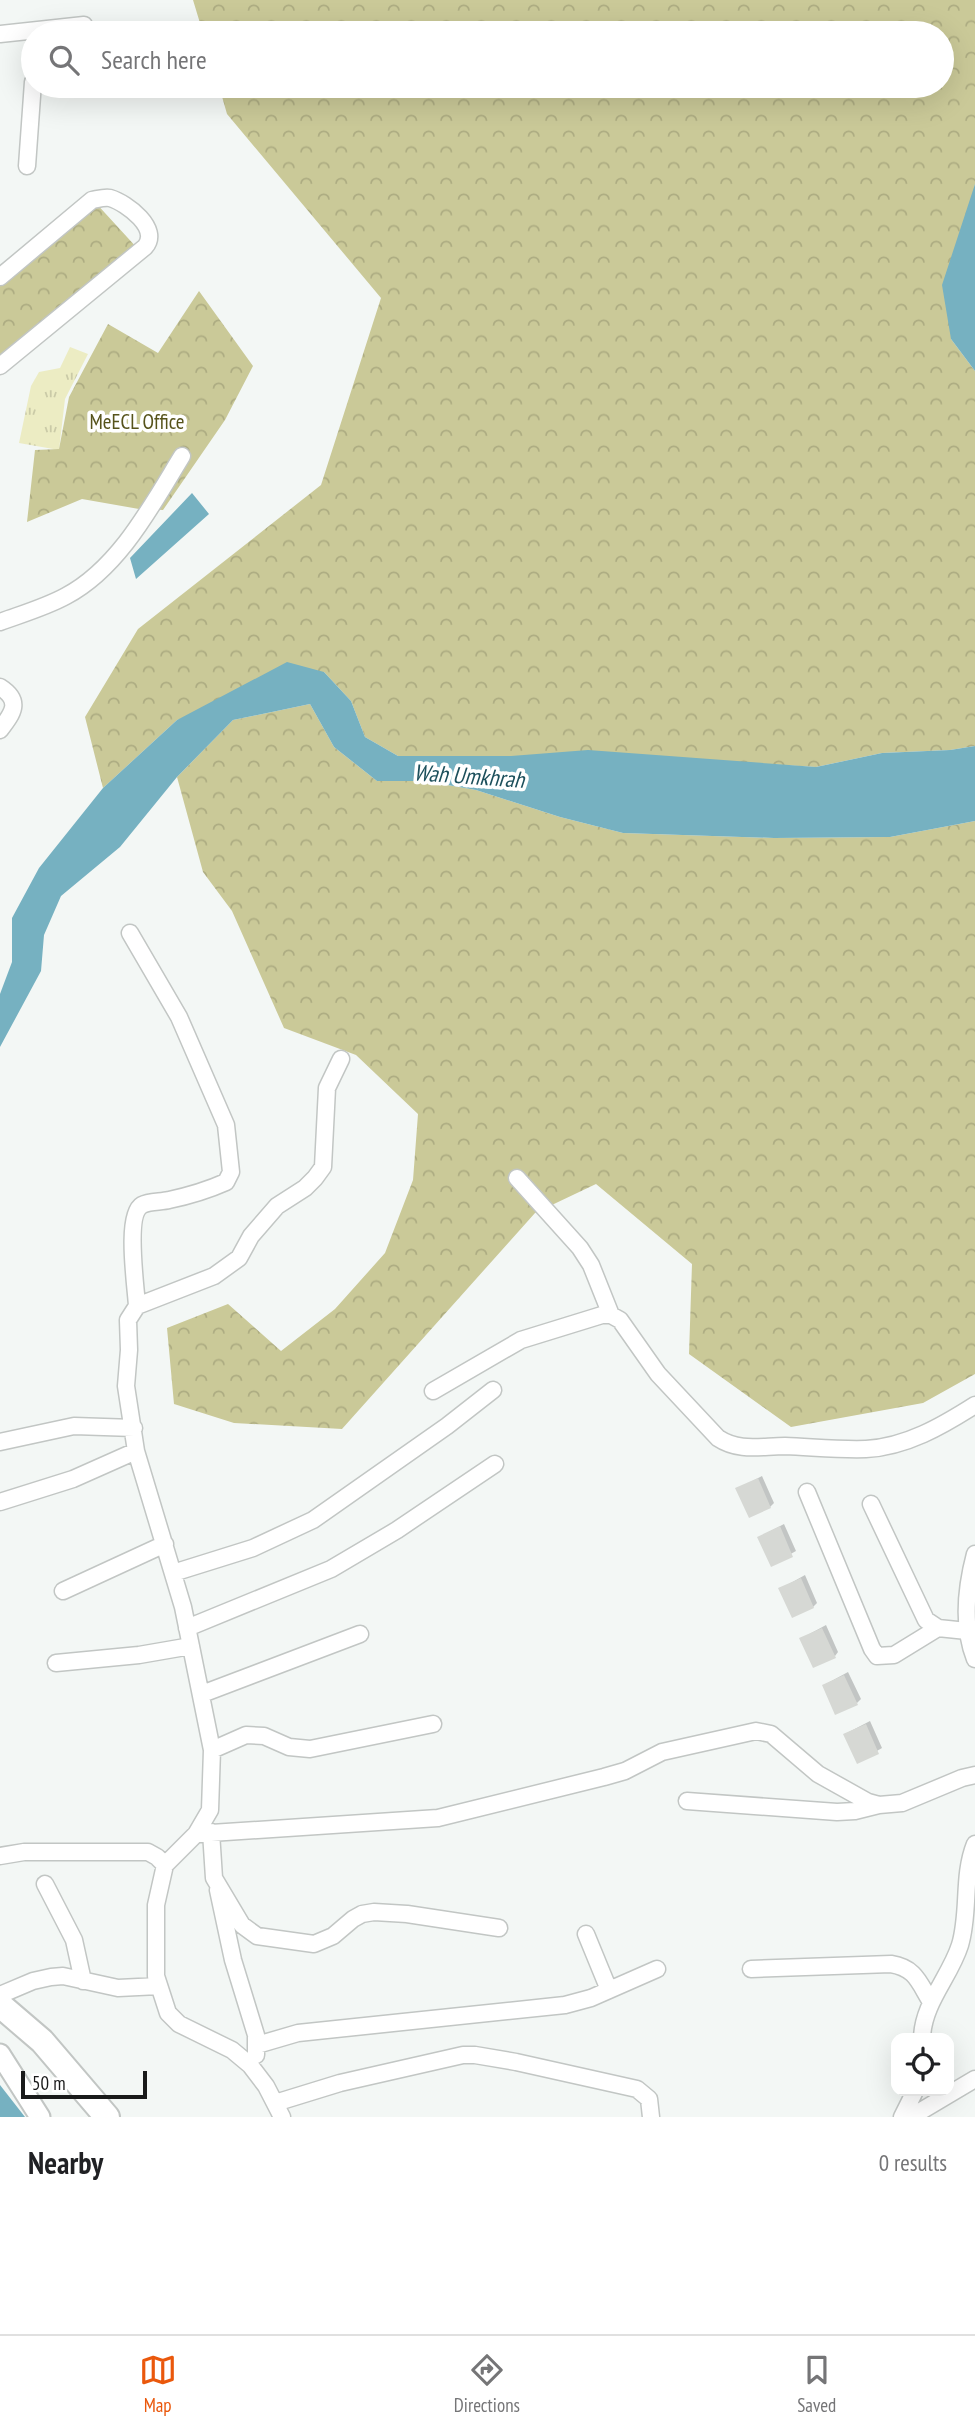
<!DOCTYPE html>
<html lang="en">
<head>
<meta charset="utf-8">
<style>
  :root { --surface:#fff; --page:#f6f6f6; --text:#202124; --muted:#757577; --line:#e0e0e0; --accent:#ea580c }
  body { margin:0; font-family:"PT Sans Narrow",sans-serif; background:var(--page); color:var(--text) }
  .controls { position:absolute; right:21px; bottom:21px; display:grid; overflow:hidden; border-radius:14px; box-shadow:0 7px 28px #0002 }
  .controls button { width:63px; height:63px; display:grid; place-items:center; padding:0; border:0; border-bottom:2px solid var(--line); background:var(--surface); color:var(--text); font:35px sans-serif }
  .scale { position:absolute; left:21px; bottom:18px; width:126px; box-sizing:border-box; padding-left:7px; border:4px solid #191a1a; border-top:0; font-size:19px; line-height:24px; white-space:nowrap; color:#191a1a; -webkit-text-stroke:5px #fff; paint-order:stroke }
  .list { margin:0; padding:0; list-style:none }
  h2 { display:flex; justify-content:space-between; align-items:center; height:91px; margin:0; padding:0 28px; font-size:30px }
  h2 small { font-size:23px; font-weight:400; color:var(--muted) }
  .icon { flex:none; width:38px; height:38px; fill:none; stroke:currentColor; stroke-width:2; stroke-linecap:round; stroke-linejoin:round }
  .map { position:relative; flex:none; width:975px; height:2117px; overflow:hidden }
  .search { position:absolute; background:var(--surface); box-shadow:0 7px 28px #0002; left:21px; right:21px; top:21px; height:77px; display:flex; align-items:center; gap:18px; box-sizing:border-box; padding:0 24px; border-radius:38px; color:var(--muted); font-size:26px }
  .sheet { height:217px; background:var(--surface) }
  nav { display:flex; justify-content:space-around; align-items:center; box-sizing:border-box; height:98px; border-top:2px solid var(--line); background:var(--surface); font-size:19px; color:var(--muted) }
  nav a { display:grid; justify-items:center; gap:4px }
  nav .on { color:var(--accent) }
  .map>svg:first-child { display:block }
  .grass { fill:url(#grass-tufts) }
  .forest { fill:url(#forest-crowns) }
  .water { fill:#76b1c1 }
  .shadow { fill:#0003 }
  .building { fill:#d6d8d4 }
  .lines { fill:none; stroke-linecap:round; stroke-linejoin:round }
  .minor-casing { stroke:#c2c6c4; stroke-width:19 }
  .tertiary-casing { stroke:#c2c6c4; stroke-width:23 }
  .trunk-casing { stroke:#c2c6c4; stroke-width:28 }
  .minor { stroke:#fff; stroke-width:16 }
  .tertiary { stroke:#fff; stroke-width:19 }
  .trunk { stroke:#fff; stroke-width:24 }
  .labels { text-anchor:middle; stroke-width:7; stroke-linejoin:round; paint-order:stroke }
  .park-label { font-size:21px; fill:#56531b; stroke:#fff }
  .water-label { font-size:23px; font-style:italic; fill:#1d505c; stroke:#fff }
</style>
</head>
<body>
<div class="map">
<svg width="975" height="2117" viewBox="0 0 975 2117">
  <defs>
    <pattern id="grass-tufts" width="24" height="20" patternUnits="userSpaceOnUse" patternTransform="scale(1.75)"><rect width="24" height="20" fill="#ececc3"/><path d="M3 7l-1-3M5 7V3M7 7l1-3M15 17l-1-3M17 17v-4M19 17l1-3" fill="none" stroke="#cacaa7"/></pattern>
    <pattern id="forest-crowns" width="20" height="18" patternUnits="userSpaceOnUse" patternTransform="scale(1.75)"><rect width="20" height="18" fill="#cac998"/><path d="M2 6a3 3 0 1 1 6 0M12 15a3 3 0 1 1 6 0" fill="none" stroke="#adac82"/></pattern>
  </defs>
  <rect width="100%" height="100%" fill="#f3f7f5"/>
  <!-- grass -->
  <path class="grass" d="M 70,347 L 88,354 L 65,399 L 59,450 L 19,443 L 31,386 L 39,372 L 60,368 Z"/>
  <!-- forest -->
  <path class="forest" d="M 193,0 L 975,0 L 975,184 L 951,339 L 975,371 L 975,746 L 950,750 L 882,753 L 816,767 L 732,762 L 511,756 L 398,756 L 365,737 L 351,701 L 324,672 L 177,720 L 103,788 L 85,717 L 138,629 L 321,485 L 381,298 L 227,114 L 219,86 L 942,86 L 942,33 L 203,33 Z
    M 94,201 L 138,249 L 0,364 L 0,279 Z
    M 199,291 L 253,366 L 225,420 L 163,510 L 139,509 L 82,499 L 27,522 L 35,450 L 59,449 L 69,397 L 108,324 L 158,353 Z
    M 310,704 L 334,747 L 377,781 L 425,781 L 476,790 L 560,817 L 623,833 L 774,838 L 890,837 L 975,821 L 975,1374 L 923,1403 L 791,1427 L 689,1354 L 692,1264 L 596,1184 L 535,1213 L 342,1429 L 234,1423 L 174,1404 L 167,1328 L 228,1304 L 281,1351 L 335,1309 L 385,1253 L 413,1180 L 418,1114 L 356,1055 L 284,1028 L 232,911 L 203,872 L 177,777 L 233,720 Z"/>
  <!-- water -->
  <path class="water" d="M 975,184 L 975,371 L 951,339 L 942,285 Z
    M 192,493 L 209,514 L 136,579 L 130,558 Z
    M 287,662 L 324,672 L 351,701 L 365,737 L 398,756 L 511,756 L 588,750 L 816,767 L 882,753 L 950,750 L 975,746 L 975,821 L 890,837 L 774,838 L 623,833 L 560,817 L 476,790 L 425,781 L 377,781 L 334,747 L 310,704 L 233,720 L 177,777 L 120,847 L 61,896 L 44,935 L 41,971 L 0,1047 L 0,994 L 12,962 L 12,918 L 39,868 L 103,788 L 177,720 Z
    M 0,2085 L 25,2117 L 0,2117 Z"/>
  <!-- shadow -->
  <path class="shadow" d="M 762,1476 L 774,1503 L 770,1507 L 737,1489 Z
    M 784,1524 L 796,1551 L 771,1565 L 759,1537 Z
    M 805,1575 L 817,1603 L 813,1607 L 780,1589 Z
    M 826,1625 L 838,1652 L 835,1656 L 802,1638 Z
    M 848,1672 L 861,1699 L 857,1703 L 824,1685 Z
    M 870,1721 L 882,1748 L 858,1762 L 845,1734 Z"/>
  <!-- building -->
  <path class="building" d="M 758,1478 L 771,1508 L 749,1518 L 735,1488 Z
    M 780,1526 L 793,1557 L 771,1567 L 757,1537 Z
    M 801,1578 L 814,1608 L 792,1618 L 778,1588 Z
    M 822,1628 L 836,1658 L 813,1668 L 799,1638 Z
    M 844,1675 L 858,1705 L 835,1715 L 822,1685 Z
    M 866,1724 L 879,1754 L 857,1764 L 843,1734 Z"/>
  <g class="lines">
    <defs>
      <path id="minor" d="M 0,34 L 84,25
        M 27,166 L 33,82
        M 0,277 L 92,200 C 98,199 104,197 110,198 C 127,203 161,229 145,247 L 0,366
        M 0,622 C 22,614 46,607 66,596 C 119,568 152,505 182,456
        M 0,687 C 22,701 13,713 0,730
        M 130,933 L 179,1017 L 226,1125 L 231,1172 L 226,1182 C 208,1190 188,1196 169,1200 C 161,1202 149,1201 142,1205 C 125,1215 136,1287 137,1306
        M 517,1178 L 580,1248 L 591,1265 L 611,1315
        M 433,1391 L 521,1340 L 602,1315 L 611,1315 L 620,1320 L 658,1374 L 718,1438 C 739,1452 761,1446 785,1446 C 812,1447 839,1450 866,1449 C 906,1447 942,1426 975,1405
        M 0,1442 L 74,1426 L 134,1428
        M 807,1492 L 872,1649 L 877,1656 L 894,1655 L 938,1628
        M 0,1502 L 73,1479 L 136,1451
        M 871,1504 L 926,1620 L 938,1628 L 967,1631
        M 975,1554 C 966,1588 962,1626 975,1659
        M 173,1573 L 253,1548 L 313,1520 L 447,1426 L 493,1390
        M 63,1591 L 165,1544
        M 187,1628 L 331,1569 L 397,1530 L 495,1464
        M 56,1663 L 139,1655 L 191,1646
        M 202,1694 L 360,1634
        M 212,1750 L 246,1735 L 264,1736 L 289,1747 L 310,1749 L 433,1724
        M 687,1801 L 837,1812 L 855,1811 L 879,1805
        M 211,1832 L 214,1878 L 242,1925 L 257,1936 L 314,1944 L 333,1936 L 353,1919 L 362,1914 L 374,1912 L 407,1914 L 499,1928
        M 196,1834 L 438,1818 L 604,1777 L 625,1771 L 662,1752 L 756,1731 L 771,1734 L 818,1774 L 868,1802 L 879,1805 L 902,1803 L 962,1778 L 975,1775
        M 0,1856 L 24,1852 L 148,1852 L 157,1857 L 165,1865
        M 45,1884 L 74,1940 L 83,1981
        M 218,1890 L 233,1960 L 256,2035 L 256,2055
        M 586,1934 L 609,1990
        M 751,1969 L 891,1964 C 916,1968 919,1983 931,2002
        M 0,1995 L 33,1981 L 51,1977 L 63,1976 L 118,1988 L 159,1986
        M 922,2038 C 923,2003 950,1977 960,1945 C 970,1912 962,1876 975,1844
        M 257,2045 L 298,2033 L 565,2005 L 591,1998 L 657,1969
        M 275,2103 L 340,2083 L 463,2055 L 475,2055 L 516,2062 L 637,2089 L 649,2099 L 651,2117
        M 282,2117 L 266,2086 L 250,2065 L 232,2050 L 179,2024 L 168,2013 L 156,1976 L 156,1905 L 165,1865 L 196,1834 L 210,1810 L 212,1750 L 183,1607 L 136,1451 L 126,1386 L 129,1350 L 128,1320 L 137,1306 L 214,1276 L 239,1258 L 251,1236 L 277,1206 L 305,1188 L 315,1178 L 323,1167 L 327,1088 L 341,1059
        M 902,2117 L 915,2091
        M 911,2117 L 975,2079"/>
      <path id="tertiary" d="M 0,2054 L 40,2117"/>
      <path id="trunk" d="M 0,2005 L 42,2041 L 107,2117"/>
    </defs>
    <!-- minor casing -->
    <use href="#minor" class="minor-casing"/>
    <!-- tertiary casing -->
    <use href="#tertiary" class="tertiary-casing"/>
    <!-- trunk casing -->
    <use href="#trunk" class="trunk-casing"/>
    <!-- minor -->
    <use href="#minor" class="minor"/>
    <!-- tertiary -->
    <use href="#tertiary" class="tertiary"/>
    <!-- trunk -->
    <use href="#trunk" class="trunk"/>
  </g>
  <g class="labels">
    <!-- park labels -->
    <g class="park-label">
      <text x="137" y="429">MeECL Office</text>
    </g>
    <!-- water labels -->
    <g class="water-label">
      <text transform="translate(469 776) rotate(4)" y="8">Wah Umkhrah</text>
    </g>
  </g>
</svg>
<div class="controls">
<button><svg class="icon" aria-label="locate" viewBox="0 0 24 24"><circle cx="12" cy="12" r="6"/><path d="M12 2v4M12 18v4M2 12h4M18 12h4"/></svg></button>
</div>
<div class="scale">50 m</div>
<div class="search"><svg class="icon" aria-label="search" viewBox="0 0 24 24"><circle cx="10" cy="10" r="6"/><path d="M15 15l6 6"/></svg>Search here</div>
</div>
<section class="sheet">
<h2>Nearby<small>0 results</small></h2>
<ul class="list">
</ul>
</section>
<nav>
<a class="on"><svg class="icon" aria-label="map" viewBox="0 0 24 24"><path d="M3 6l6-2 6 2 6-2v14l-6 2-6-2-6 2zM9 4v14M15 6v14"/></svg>Map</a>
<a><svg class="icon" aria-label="directions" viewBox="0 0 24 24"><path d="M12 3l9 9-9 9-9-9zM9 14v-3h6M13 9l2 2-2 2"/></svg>Directions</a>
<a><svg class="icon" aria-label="saved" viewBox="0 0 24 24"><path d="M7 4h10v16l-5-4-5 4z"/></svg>Saved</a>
</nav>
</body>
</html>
